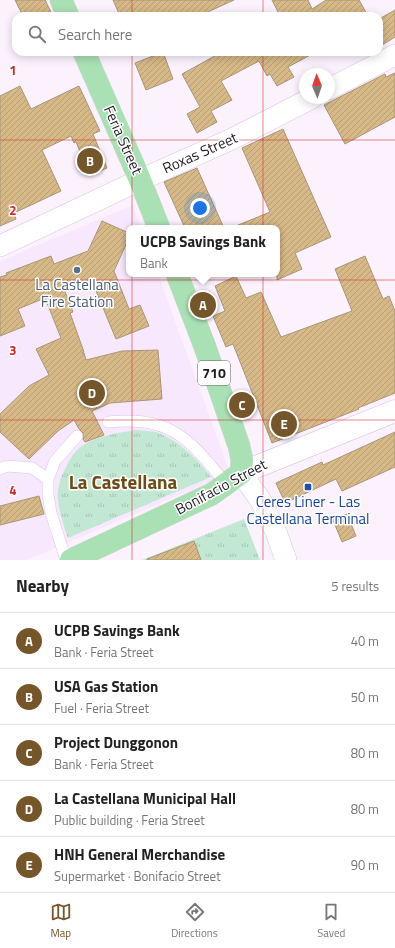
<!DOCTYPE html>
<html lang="en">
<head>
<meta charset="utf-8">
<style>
  :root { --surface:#fff; --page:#f2f2f2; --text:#222; --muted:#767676; --line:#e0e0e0; --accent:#74562a }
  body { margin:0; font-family:"Titillium Web",sans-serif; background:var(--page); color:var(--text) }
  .compass { position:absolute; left:299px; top:68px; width:36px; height:36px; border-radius:50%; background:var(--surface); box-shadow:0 2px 10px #0003; rotate:358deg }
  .you { position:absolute; left:200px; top:208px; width:14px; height:14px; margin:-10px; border:3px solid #fff; border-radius:50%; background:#1a73e8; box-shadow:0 0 0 6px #1a73e833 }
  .badge { display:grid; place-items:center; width:26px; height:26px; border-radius:50%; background:var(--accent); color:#fff; font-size:13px; font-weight:700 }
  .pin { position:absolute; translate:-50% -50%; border:2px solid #fff; box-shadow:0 1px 4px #0006 }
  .popup { position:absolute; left:126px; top:225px; width:154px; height:52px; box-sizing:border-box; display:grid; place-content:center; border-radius:8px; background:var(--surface); filter:drop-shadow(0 1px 3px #0005); font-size:13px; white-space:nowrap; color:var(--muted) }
  .popup b { font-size:15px; color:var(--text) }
  .popup::after { content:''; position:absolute; left:50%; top:100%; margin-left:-8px; border:8px solid transparent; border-top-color:var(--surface) }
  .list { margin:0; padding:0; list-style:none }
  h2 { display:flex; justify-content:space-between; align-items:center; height:52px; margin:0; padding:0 16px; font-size:17px }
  h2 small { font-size:13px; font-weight:400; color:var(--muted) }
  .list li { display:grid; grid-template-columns:26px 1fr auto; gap:12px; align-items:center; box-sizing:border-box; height:56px; padding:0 16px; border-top:1px solid var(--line) }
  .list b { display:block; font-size:15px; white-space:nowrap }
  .list p { margin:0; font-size:13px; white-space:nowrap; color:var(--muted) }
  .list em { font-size:13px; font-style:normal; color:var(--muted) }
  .icon { flex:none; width:22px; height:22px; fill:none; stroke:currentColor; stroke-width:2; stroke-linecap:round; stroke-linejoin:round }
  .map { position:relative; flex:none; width:395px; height:560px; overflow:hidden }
  .search { position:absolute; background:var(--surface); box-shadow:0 2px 10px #0003; left:12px; right:12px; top:12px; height:44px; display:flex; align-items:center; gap:10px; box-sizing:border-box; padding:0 14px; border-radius:12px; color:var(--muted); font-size:15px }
  .sheet { height:332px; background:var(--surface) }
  nav { display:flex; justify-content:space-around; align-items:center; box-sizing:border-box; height:56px; border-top:1px solid var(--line); background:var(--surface); font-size:11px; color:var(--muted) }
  nav a { display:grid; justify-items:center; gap:2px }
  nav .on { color:var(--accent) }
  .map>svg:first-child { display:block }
  .built { fill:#f8e8fe }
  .park { fill:url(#park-tufts) }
  .building { fill:url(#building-hatch); stroke:#a79679 }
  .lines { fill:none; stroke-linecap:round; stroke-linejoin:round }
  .service-casing { stroke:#dbc6e2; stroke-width:12 }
  .minor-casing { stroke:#dbc6e2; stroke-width:22 }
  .tertiary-casing { stroke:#dbc6e2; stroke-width:23 }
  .primary-casing { stroke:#d7d6d8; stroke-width:23 }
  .service { stroke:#fff; stroke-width:11 }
  .minor { stroke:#fff; stroke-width:21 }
  .tertiary { stroke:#fff; stroke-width:22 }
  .primary { stroke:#aae1b4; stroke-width:22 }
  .grid { fill:none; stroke:#d62828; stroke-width:1; stroke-opacity:0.55 }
  .service-dot { fill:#5c6f8a; stroke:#fff; stroke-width:1.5 }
  .transit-dot { fill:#1a4fb4; stroke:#fff; stroke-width:1.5 }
  .labels { text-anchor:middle; stroke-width:3; stroke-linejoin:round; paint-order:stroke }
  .shield { fill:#fff; stroke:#645f66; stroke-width:1 }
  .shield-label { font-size:14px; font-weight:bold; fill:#221b25 }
  .street-label { font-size:15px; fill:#221b25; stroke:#fff }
  .service-label { font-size:15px; fill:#4e5e75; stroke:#fff }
  .transit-label { font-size:15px; fill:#164399; stroke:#fff }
  .district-label { font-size:19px; font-weight:bold; fill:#6c4c17; stroke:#fff }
  .grid-label { font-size:13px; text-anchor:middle; font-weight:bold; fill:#d62828; stroke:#fff; stroke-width:3; stroke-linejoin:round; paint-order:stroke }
</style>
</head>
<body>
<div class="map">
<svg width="395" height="560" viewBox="0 0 395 560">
  <defs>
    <pattern id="park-tufts" width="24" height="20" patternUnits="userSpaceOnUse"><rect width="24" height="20" fill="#c2e8d3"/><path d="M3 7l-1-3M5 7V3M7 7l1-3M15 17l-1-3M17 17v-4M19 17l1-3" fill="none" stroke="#a6c6b5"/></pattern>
    <pattern id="building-hatch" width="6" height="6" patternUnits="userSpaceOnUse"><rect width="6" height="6" fill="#d7b988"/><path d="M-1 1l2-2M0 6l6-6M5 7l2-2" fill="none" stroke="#b89e75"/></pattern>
  </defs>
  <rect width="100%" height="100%" fill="#fbf2fe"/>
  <!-- built -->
  <path class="built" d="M 133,205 L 141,228 L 129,228 L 129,274 L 158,274 L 230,473 L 27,560 L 0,560 L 0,261 Z"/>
  <!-- park -->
  <path class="park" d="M 137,430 C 144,431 153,431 159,433 C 181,442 197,459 211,477 L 68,538 C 64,526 59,513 58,500 C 57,491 59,482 63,473 C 67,465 71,456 77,450 C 90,437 120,432 137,430 Z
    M 244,519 L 260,560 L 142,560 Z"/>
  <!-- building -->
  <path class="building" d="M 15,0 L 45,0 L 53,16 L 23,16 Z
    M 113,0 L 234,0 L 199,16 L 120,16 Z
    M 272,0 L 308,0 L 312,9 L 326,0 L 359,0 L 368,16 L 280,16 Z
    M 395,10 L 395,37 L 379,47 L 379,19 Z
    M 163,52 L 173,79 L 146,90 L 135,63 Z
    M 222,52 L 316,52 L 288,67 L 294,77 L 277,86 L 270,74 L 267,76 L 259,61 L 221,81 L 232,100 L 211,111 L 217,122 L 197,133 L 187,114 L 200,107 L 182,74 Z
    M 395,73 L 395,117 L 345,144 L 324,105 L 385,74 L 386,77 Z
    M 20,86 L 31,109 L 79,86 L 100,131 L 93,134 L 107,168 L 90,175 L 76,142 L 74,143 L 71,136 L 42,150 L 61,191 L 14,213 L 16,219 L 0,226 L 0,96 Z
    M 283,129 L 331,237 L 295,253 L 302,269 L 277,280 L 277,228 L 231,228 L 270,212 L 242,148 Z
    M 197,168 L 224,228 L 185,228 L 164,182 Z
    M 102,221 L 129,233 L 129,238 L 114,271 L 129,309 L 140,305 L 149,326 L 116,339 L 91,279 L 64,289 L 73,312 L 70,313 L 84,352 L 82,353 L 84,353 L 86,360 L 122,351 L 158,350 L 162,399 L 110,403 L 92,411 L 104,435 L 85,442 L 83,439 L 83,433 L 79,429 L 74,420 L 58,431 L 29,459 L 0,432 L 0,414 L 29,386 L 49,375 L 36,349 L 61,338 L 45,298 L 18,309 L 25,326 L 0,336 L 0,277 L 7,275 L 6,273 L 51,256 L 54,264 L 88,251 Z
    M 365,256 L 383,299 L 389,296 L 395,311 L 395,393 L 358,408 L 359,409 L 272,443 L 233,344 L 226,347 L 213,316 L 225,311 L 215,286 L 236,276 L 246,298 L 261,292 L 281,337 L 352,311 L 335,269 Z
    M 395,432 L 395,467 L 342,491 L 336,479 L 285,503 L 276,483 L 322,462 L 323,465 Z
    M 39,496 L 44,514 L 0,525 L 0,506 Z
    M 347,514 L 356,536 L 342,542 L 333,520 Z
    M 194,541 L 201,560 L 147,560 L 147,559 Z"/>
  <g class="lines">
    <defs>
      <path id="service" d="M 108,422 C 130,420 154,420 174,432 C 193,442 213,468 227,485
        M 0,469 L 7,466 L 32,468 L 48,479
        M 66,560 L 51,513 L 48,494 L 48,479 L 55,461 L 77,436"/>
      <path id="minor" d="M 329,89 L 395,55
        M 0,246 L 140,180 L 232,139 L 312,98
        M 241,473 L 261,501 L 276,532 L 286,560"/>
      <path id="tertiary" d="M 241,473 L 395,411"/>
      <path id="primary" d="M 61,0 L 68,16
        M 84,52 L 140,180 L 159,228
        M 71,560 L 212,494 L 241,473 L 242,460 L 239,446 L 205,347 L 177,274"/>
    </defs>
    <!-- service casing -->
    <use href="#service" class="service-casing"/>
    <!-- minor casing -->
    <use href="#minor" class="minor-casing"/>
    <!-- tertiary casing -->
    <use href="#tertiary" class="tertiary-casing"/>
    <!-- primary casing -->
    <use href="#primary" class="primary-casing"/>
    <!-- service -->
    <use href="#service" class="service"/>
    <!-- minor -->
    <use href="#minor" class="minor"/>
    <!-- tertiary -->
    <use href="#tertiary" class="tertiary"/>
    <!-- primary -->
    <use href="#primary" class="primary"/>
  </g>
  <!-- grid -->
  <path class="grid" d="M 132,0 L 132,16M 263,0 L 263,16M 132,52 L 132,560M 263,52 L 263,560M 0,140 L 395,140M 0,280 L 395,280M 0,420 L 395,420"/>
  <!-- markers -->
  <circle class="service-dot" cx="77" cy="270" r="4"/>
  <rect class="transit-dot" x="304" y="483" width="8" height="8" rx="2"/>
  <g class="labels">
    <!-- shield labels -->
    <rect class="shield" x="198" y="361" width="32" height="24" rx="3"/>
    <g class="shield-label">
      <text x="214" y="378">710</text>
    </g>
    <!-- street labels -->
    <g class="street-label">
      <text transform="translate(123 140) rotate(66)" y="5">Feria Street</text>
      <text transform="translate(200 153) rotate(-24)" y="5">Roxas Street</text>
      <text transform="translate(221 487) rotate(-28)" y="5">Bonifacio Street</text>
    </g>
    <!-- service labels -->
    <g class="service-label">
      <text x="77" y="290">La Castellana<tspan x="77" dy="17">Fire Station</tspan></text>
    </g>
    <!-- transit labels -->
    <g class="transit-label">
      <text x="308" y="507">Ceres Liner - Las<tspan x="308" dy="17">Castellana Terminal</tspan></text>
    </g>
    <!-- district labels -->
    <g class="district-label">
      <text x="123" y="489">La Castellana</text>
    </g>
  </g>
  <g class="grid-label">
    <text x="13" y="75">1</text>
    <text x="13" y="215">2</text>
    <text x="13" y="355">3</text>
    <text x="13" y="495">4</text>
  </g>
</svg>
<svg class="compass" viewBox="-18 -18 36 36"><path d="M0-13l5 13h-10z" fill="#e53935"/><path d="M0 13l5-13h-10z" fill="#767676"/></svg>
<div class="you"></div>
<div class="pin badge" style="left:203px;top:305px">A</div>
<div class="popup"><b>UCPB Savings Bank</b>Bank</div>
<div class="pin badge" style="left:90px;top:161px">B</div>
<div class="pin badge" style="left:242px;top:405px">C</div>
<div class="pin badge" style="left:92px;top:393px">D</div>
<div class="pin badge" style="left:284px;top:424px">E</div>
<div class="search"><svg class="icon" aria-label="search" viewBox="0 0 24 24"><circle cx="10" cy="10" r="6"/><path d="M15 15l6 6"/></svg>Search here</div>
</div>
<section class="sheet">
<h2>Nearby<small>5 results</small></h2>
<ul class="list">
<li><span class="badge">A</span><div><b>UCPB Savings Bank</b><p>Bank · Feria Street</p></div><em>40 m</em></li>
<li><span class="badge">B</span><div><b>USA Gas Station</b><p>Fuel · Feria Street</p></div><em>50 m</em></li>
<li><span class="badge">C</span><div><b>Project Dunggonon</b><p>Bank · Feria Street</p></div><em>80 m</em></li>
<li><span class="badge">D</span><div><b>La Castellana Municipal Hall</b><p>Public building · Feria Street</p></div><em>80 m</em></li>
<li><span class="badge">E</span><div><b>HNH General Merchandise</b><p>Supermarket · Bonifacio Street</p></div><em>90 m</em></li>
</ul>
</section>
<nav>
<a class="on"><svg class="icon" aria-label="map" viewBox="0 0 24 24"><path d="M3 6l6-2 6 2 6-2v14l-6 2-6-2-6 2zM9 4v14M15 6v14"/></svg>Map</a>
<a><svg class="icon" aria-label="directions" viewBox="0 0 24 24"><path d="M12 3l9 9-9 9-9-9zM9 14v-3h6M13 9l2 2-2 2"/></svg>Directions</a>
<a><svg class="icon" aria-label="saved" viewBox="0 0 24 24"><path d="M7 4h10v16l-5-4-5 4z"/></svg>Saved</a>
</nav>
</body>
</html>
